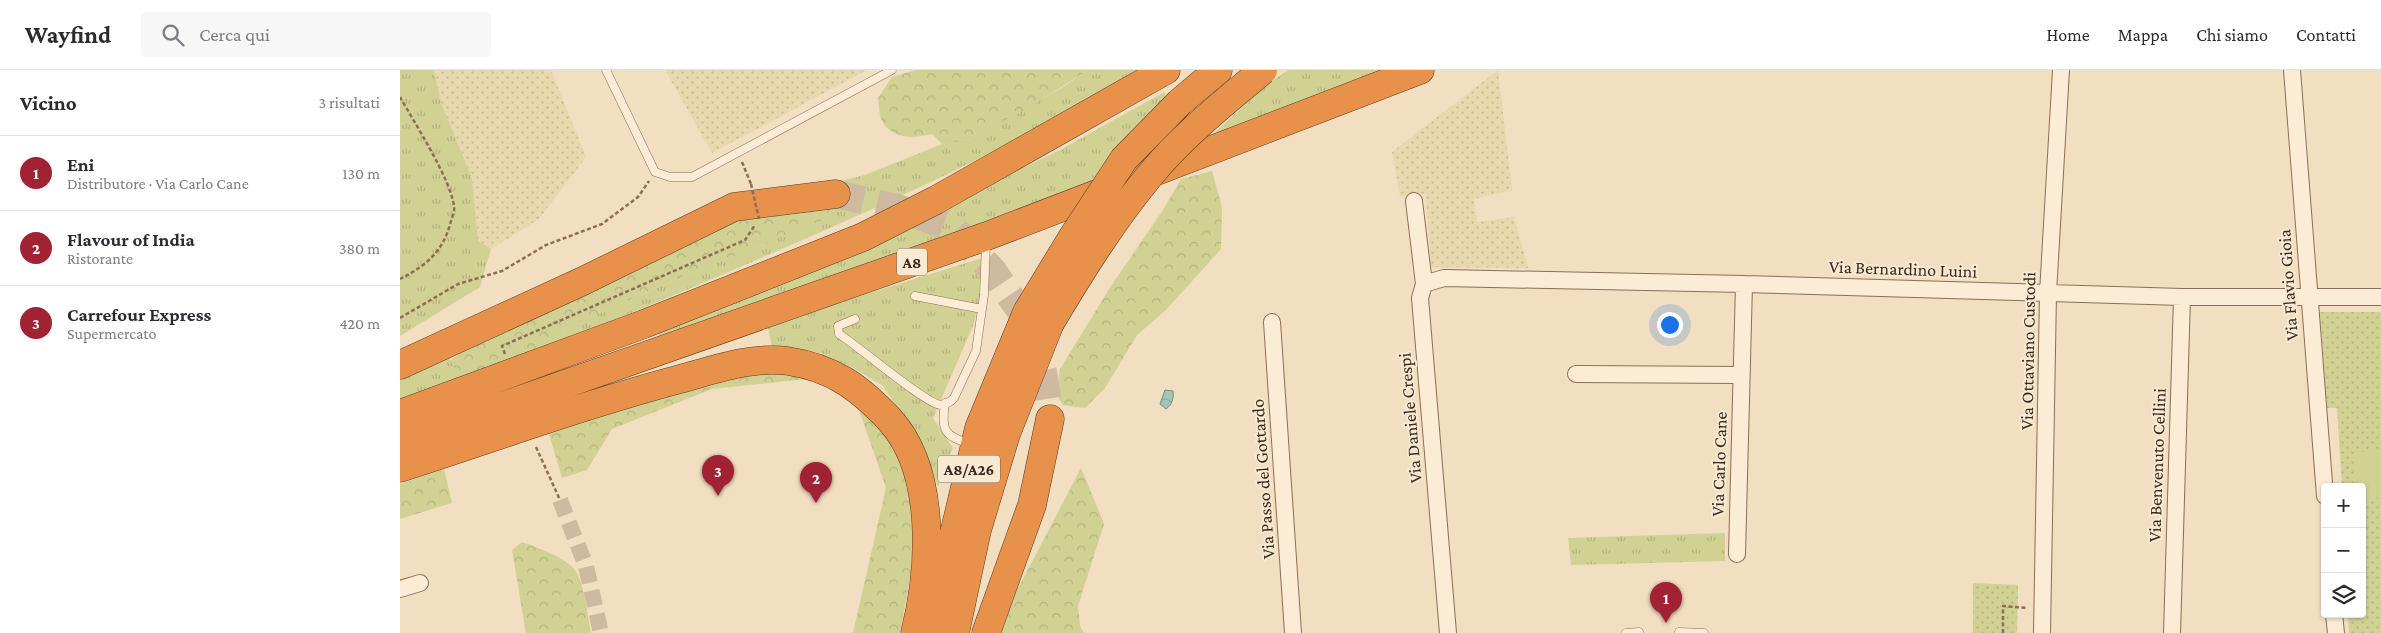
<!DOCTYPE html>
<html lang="it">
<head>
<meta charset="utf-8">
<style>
  :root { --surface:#fff; --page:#f7f7f7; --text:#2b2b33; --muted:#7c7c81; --line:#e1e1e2; --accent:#a12232 }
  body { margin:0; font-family:"Crimson Pro",serif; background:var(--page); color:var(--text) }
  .controls { position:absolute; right:15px; bottom:15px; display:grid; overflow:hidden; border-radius:5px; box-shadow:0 1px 4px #0004 }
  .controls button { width:45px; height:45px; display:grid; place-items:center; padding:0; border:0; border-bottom:1px solid var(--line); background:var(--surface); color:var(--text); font:25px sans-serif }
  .you { position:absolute; left:1269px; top:254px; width:18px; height:18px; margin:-12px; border:4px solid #fff; border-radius:50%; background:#1a73e8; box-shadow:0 0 0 8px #1a73e833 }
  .badge { display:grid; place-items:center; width:32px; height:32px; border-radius:50%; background:var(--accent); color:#fff; font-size:16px; font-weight:700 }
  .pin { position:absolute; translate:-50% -41px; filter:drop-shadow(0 1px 2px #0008) }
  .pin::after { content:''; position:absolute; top:26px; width:18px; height:15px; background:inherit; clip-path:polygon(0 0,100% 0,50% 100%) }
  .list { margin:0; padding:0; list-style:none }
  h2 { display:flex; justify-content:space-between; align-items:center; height:65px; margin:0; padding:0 20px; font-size:21px }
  h2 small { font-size:16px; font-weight:400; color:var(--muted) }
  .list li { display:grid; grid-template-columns:32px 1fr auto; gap:15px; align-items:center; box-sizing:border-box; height:75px; padding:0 20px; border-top:1px solid var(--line) }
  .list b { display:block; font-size:19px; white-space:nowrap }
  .list p { margin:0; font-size:16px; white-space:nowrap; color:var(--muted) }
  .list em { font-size:16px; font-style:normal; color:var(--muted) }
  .icon { flex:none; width:28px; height:28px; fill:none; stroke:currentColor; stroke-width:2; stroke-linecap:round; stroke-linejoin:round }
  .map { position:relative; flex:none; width:1981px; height:563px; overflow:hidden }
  header { display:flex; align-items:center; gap:30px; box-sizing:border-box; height:70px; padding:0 25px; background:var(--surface); border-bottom:1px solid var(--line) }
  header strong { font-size:24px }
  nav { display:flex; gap:28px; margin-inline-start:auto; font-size:18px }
  .search { width:350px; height:45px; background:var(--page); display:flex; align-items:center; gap:12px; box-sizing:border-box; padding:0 18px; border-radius:5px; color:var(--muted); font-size:19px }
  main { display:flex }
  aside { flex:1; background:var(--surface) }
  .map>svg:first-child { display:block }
  .farmland { fill:url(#farmland-dots) }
  .grass { fill:url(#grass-tufts) }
  .forest { fill:url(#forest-crowns) }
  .park { fill:url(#park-dots) }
  .pitch { fill:#d1d194 }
  .water { fill:url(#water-waves); stroke:#6a9384 }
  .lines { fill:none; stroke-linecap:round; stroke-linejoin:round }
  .minor-tunnel { stroke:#cebaa0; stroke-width:16; stroke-dasharray:16 8; stroke-linecap:butt }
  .motorway-tunnel { stroke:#cebaa0; stroke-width:28; stroke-dasharray:28 14; stroke-linecap:butt }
  .service-casing { stroke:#8d6d57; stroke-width:9 }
  .minor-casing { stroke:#8d6d57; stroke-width:18 }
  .motorway-casing { stroke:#5b3c2c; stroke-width:29 }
  .path { stroke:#8d6d57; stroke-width:2.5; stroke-dasharray:4 2.5; stroke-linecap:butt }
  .service { stroke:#fcecd6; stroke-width:8 }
  .minor { stroke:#fcecd6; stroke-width:16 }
  .motorway { stroke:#e8914b; stroke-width:28 }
  .motorway-bridge-casing { stroke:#5b3c2c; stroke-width:29; stroke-linecap:butt }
  .path-bridge { stroke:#8d6d57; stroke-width:2.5; stroke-dasharray:4 2.5; stroke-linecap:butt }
  .motorway-bridge { stroke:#e8914b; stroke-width:28 }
  .labels { text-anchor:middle; stroke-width:4; stroke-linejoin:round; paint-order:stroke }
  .shield { fill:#f8e9d2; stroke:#746253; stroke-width:1 }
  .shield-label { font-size:16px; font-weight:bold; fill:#3c281d }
  .street-label { font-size:18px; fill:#3c281d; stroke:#f8e9d2 }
</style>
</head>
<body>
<header>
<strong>Wayfind</strong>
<div class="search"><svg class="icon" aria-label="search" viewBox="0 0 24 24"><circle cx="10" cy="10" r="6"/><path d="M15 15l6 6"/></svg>Cerca qui</div>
<nav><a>Home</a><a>Mappa</a><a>Chi siamo</a><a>Contatti</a></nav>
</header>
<main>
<aside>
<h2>Vicino<small>3 risultati</small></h2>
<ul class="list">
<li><span class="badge">1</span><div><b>Eni</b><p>Distributore · Via Carlo Cane</p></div><em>130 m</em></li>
<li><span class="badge">2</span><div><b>Flavour of India</b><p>Ristorante</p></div><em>380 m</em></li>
<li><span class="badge">3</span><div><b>Carrefour Express</b><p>Supermercato</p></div><em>420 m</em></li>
</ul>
</aside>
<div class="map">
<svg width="1981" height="563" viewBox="0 0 1981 563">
  <defs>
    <pattern id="farmland-dots" width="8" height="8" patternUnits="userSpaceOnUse" patternTransform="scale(1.25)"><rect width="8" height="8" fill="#e8d8ae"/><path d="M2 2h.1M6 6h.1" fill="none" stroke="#c8b995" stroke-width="1.8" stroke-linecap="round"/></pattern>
    <pattern id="grass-tufts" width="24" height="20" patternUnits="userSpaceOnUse" patternTransform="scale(1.25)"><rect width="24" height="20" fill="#d1d194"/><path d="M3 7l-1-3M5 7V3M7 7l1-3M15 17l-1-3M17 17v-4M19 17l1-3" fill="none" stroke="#b4b37f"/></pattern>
    <pattern id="forest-crowns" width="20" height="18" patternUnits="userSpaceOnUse" patternTransform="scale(1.25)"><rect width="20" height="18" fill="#d1d194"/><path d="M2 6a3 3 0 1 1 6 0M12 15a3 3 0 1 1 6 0" fill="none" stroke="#b4b37f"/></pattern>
    <pattern id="park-dots" width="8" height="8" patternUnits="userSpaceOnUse" patternTransform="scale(1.25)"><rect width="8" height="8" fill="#d1d194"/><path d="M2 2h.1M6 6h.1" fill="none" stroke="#b4b37f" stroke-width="1.8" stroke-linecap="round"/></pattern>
    <pattern id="water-waves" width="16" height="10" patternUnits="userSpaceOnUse" patternTransform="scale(1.25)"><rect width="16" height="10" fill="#a4c4b7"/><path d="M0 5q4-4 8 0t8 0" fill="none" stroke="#8ea89d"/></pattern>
  </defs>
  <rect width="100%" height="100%" fill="#f2dec1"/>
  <!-- farmland -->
  <path class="farmland" d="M 34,0 L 151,0 L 186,87 L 139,149 L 91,179 L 78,171 L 72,108 L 41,33 Z
    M 265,0 L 467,0 L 312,83 Z
    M 1098,0 L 1112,120 L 1074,129 L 1077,152 L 1114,147 L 1128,198 L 1031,197 L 1026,124 L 1000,126 L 992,82 Z"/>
  <!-- grass -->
  <path class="grass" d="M 0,0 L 34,0 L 41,33 L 72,108 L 78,171 L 91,179 L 80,217 L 0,266 Z
    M 688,0 L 746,0 C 572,101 386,178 201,256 L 160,271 L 165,258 L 282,207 L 427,148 L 441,111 L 465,105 L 542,74 L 569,70 L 663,17 Z
    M 888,0 L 983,0 L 809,68 L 864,17 Z
    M 764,22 L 768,29 L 727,69 L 685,118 L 261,270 L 258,262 L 423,194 L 658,81 Z
    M 592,185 L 573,256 L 533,348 L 553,378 L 538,417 L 518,367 L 482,315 L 451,297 L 420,283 L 372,276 L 368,258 L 411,241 Z
    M 47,284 L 62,310 L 0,331 L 0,307 Z
    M 1325,463 L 1325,491 L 1171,495 L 1168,468 Z"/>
  <!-- forest -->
  <path class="forest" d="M 516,0 L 688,0 L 628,38 L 569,70 L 542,74 L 532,64 C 514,68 493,70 482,51 C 479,46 479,35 478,28 L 492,7 Z
    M 812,101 L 822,137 L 821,179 L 766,240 L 737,265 L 705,318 L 685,338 L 663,335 L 656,324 L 660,299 L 711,216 L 763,140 L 781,109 Z
    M 433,132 L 428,148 L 282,207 L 165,258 L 160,271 L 62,310 L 50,291 L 76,270 L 331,149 Z
    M 392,299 L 406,309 L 312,319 L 212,359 L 187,400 L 162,408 L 149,364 L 315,307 Z
    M 456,331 L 476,342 L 502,389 L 515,434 L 514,486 L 500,563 L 453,563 L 486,418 Z
    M 681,398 L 704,454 L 678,536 L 680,556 L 684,563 L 599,563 L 611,532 Z
    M 44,399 L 52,433 L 0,449 L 0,414 Z
    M 122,472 C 138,478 163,486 174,499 C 184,510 188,548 191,563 L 126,563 L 112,480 Z"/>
  <!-- park -->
  <path class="park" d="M 1920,242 L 1981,242 L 1981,563 L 1949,563 L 1948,544 L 1962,544 L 1962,417 L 1942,417 L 1937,338 L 1927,338 Z
    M 1573,513 L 1618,515 L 1617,563 L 1573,563 Z"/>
  <!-- pitch -->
  <path class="pitch" d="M 1981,380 L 1981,427 L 1962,429 L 1962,417 L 1957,417 L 1953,383 Z"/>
  <!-- water -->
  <path class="water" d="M 765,320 L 773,321 C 774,328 772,335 766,339 L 760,334 Z"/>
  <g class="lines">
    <!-- minor-tunnel -->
    <path class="minor-tunnel" d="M 160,430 L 186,496 L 201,563"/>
    <!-- motorway-tunnel -->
    <path class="motorway-tunnel" d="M 436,124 L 497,138 L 553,158 L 593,201 L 628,252 L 643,302 L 650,349"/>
    <defs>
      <path id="service" d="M 206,0 L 255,102 L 270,107 L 292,107 L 492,0
        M 515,226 L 582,239
        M 455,249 L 438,256 L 439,264 C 457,275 527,335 541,335 C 546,334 551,332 554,328 L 576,281 L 584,225 L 586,173
        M 545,333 C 541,360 544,366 570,374
        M 1279,562 L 1304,563
        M 1226,563 L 1239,562"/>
      <path id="minor" d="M 1892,0 L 1925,426
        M 1014,131 L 1024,214 L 1020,228 L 1048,563
        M 1024,214 L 1044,208 L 1344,214 L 1782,227 L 1981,227
        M 872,252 L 893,563
        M 1176,304 L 1341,305
        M 1337,484 L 1344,214
        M 0,519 L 20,513
        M 1934,544 L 1936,563
        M 1642,563 L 1648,223 L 1661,0
        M 1772,563 L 1782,227"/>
      <path id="motorway" d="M 780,32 L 818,0
        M 0,295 L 183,211 L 334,137 L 436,124
        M 0,344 L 244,254 L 463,167 L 536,130 L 766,0
        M 0,372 L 587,166 L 1020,0
        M 0,398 C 93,368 186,334 280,309 C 314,300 352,286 388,291 C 433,298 459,317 490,350 C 537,402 531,499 515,563
        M 533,553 L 579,358 L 627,242
        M 555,563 L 577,460 L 606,364 L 650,253
        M 586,563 L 632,435 L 650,349"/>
    </defs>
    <!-- service casing -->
    <use href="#service" class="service-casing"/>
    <!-- minor casing -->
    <use href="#minor" class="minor-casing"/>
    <!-- motorway casing -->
    <use href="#motorway" class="motorway-casing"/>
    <!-- path -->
    <path class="path" d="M 0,27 C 14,52 52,111 54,137 C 55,141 52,147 51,151 C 43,182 27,195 0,209
      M 342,92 L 351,114
      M 0,248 L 58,214 L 102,201 L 146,175 L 202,154 L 238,127 L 249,111
      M 105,284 L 102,276 L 345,170 L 355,155
      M 136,377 L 160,430
      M 1603,563 L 1603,536 L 1628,538"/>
    <!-- service -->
    <use href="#service" class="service"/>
    <!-- minor -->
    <use href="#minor" class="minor"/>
    <!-- motorway -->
    <use href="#motorway" class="motorway"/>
    <defs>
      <path id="motorway-bridge" d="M 627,242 L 672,168 L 724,89 L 780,32
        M 650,253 C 681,201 712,151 751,104 C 783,65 824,33 863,0"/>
    </defs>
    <!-- motorway-bridge casing -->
    <use href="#motorway-bridge" class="motorway-bridge-casing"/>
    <!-- path-bridge -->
    <path class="path-bridge" d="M 351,114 L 359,149"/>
    <!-- motorway-bridge -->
    <use href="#motorway-bridge" class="motorway-bridge"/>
  </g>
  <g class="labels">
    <!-- shield labels -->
    <g class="shield">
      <rect x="497" y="178.5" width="30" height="27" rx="4"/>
      <rect x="538" y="385.5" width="62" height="27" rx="4"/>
    </g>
    <g class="shield-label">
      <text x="512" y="198">A8</text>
      <text x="569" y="405">A8/A26</text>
    </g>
    <!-- street labels -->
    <g class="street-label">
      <text transform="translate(1503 199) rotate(2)" y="6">Via Bernardino Luini</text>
      <text transform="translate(1888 215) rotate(-94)" y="6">Via Flavio Gioia</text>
      <text transform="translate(1628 281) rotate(-89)" y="6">Via Ottaviano Custodi</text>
      <text transform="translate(1010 348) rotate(-95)" y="6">Via Daniele Crespi</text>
      <text transform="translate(1319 394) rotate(-88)" y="6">Via Carlo Cane</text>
      <text transform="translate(1757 395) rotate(-88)" y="6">Via Benvenuto Cellini</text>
      <text transform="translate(863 409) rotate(-94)" y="6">Via Passo del Gottardo</text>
    </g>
  </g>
</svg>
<div class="controls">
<button>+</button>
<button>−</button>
<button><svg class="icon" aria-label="layers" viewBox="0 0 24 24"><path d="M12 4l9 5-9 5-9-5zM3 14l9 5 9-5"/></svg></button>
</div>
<div class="you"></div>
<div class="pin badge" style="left:1266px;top:553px">1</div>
<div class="pin badge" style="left:416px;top:433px">2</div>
<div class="pin badge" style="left:318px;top:426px">3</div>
</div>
</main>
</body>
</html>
